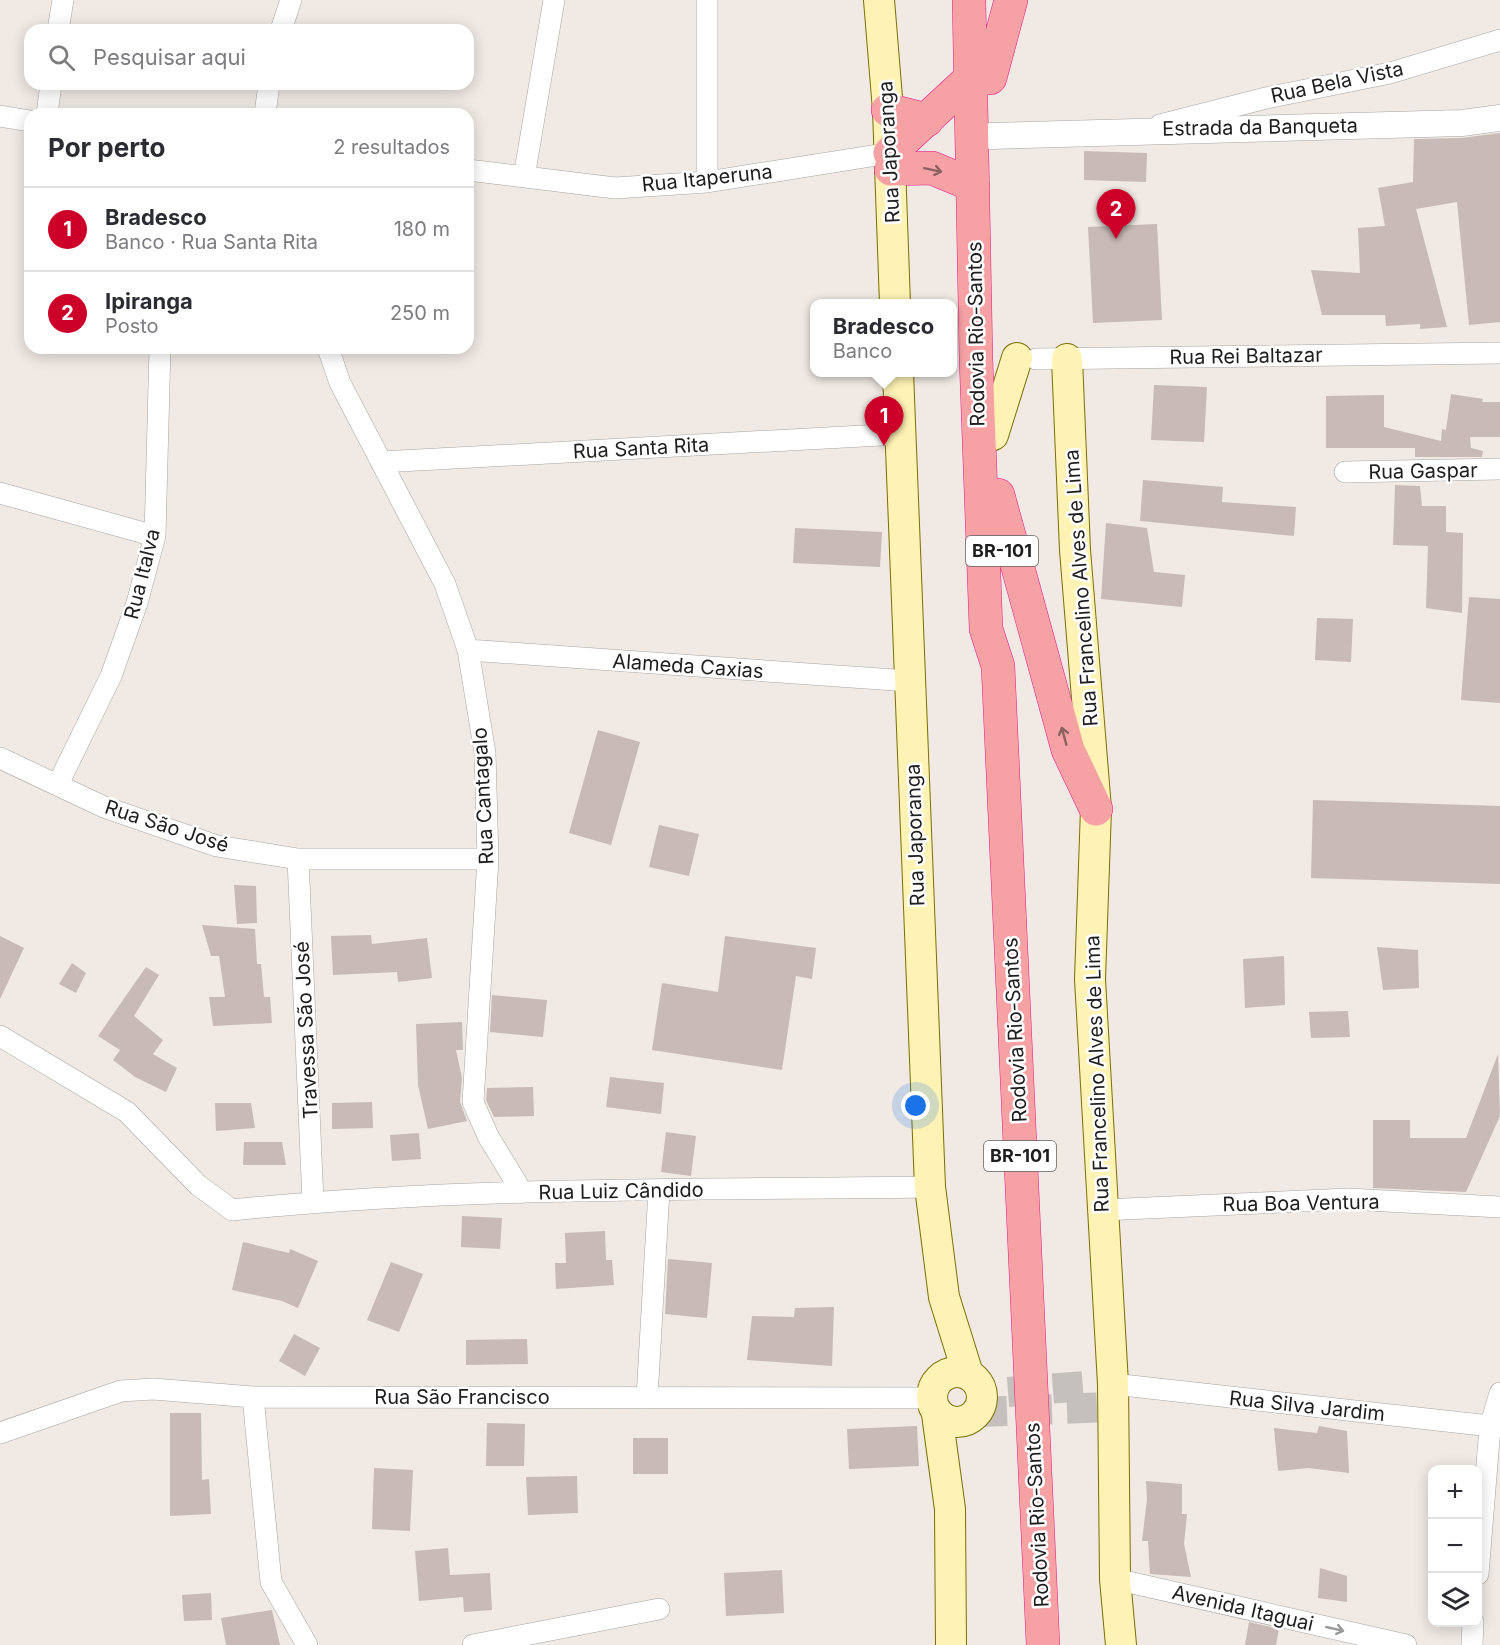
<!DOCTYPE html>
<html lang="pt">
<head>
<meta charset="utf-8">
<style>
  :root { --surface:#fff; --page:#f7f7f7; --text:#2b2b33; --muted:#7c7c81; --line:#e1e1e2; --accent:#cd002a }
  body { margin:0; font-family:Inter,sans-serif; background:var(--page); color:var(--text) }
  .controls { position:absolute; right:18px; bottom:18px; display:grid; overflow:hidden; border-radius:12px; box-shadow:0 3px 15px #0003 }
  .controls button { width:54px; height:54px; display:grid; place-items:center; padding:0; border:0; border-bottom:2px solid var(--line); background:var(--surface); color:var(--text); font:30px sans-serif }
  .you { position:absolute; left:916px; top:1106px; width:21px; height:21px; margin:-15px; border:4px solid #fff; border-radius:50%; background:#1a73e8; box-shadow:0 0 0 9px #1a73e833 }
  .badge { display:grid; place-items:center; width:39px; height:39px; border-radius:50%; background:var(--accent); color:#fff; font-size:20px; font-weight:700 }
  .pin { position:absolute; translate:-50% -50px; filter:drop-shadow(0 2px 3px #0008) }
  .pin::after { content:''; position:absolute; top:32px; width:21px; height:18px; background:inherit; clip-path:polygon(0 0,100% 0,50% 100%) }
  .popup { position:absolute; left:810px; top:299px; width:147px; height:78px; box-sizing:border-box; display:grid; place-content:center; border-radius:12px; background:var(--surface); filter:drop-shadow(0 2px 4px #0005); font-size:20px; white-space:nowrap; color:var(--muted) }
  .popup b { font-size:22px; color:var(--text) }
  .popup::after { content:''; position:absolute; left:50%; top:100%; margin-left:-12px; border:12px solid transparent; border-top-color:var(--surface) }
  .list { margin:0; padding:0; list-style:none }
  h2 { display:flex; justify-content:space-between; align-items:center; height:78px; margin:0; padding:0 24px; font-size:26px }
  h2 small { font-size:20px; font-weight:400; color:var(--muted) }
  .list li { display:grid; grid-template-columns:39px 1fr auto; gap:18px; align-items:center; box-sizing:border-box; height:84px; padding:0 24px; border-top:2px solid var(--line) }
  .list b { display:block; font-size:22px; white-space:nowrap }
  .list p { margin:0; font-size:20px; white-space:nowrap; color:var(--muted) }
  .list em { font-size:20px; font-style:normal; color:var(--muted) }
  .icon { flex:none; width:33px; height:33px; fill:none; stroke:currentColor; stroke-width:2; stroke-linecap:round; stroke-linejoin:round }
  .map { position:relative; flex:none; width:1500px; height:1645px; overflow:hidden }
  .search { position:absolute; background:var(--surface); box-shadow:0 3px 15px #0003; left:24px; top:24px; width:450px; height:66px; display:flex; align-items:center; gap:15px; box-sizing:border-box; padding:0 21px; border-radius:18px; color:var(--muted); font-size:22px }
  .panel { position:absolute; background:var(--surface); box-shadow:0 3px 15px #0003; left:24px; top:108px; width:450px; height:246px; border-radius:18px }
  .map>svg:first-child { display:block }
  .building { fill:#c8bab7 }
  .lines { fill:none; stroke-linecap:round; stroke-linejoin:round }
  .secondary-tunnel { stroke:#c6c0bc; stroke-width:30; stroke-dasharray:30 15; stroke-linecap:butt }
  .minor-casing { stroke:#a5a5a5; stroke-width:22 }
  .tertiary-casing { stroke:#a5a5a5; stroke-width:27 }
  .secondary-casing { stroke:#7b6f00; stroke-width:32 }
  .trunk-casing { stroke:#e81789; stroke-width:34 }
  .minor { stroke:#fff; stroke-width:21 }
  .tertiary { stroke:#fff; stroke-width:26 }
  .secondary { stroke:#fef3b4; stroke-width:30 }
  .trunk { stroke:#f6a2a4; stroke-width:33 }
  .oneway { stroke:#8a6061 }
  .oneway2 { stroke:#9a9a9a }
  .labels { text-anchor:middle; stroke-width:5; stroke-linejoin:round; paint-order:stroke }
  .shield { fill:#fff; stroke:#626262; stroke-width:1.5 }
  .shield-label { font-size:18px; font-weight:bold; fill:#1e1e1e }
  .street-label { font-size:20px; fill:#1e1e1e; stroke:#fff }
</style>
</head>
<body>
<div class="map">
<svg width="1500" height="1645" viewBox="0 0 1500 1645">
  <rect width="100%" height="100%" fill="#f0e9e4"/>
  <!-- building -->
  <path class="building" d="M 1500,133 L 1500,322 L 1469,325 L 1457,202 L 1416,209 L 1447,327 L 1420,329 L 1420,324 L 1386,326 L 1385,315 L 1322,315 L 1311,270 L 1360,273 L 1358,228 L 1385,226 L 1378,188 L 1413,182 L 1414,139 L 1462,138 Z
    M 1084,151 L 1147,153 L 1146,182 L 1084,180 Z
    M 1157,224 L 1162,320 L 1093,323 L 1088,227 Z
    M 1154,385 L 1207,387 L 1204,442 L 1151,440 Z
    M 1451,394 L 1483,399 L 1482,402 L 1500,402 L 1500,437 L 1470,437 L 1471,448 L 1483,451 L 1482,457 L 1415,457 L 1415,448 L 1326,448 L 1326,396 L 1384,395 L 1384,427 L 1441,441 L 1442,429 L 1446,430 Z
    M 1143,480 L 1223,487 L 1222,502 L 1296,507 L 1294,536 L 1140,521 Z
    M 1395,485 L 1420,486 L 1422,506 L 1446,506 L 1446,532 L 1463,533 L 1462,613 L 1426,608 L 1428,546 L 1393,545 Z
    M 1106,523 L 1147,528 L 1154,572 L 1185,575 L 1182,607 L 1101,599 Z
    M 795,528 L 882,532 L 880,567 L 793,563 Z
    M 1469,597 L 1500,599 L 1500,703 L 1461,700 Z
    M 1317,618 L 1353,619 L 1351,662 L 1315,660 Z
    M 598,730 L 640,742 L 611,845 L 569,833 Z
    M 1313,800 L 1500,806 L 1500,884 L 1311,878 Z
    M 659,825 L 699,834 L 689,876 L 649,867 Z
    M 234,885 L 256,886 L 257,923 L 237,924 Z
    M 202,925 L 255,929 L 257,964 L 261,964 L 264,997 L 270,997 L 272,1023 L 213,1026 L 209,997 L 225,997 L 219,956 L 211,956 Z
    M 371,935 L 372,944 L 427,938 L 432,978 L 398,982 L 397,972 L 333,975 L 331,936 Z
    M 0,936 L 24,948 L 0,999 Z
    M 725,936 L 816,948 L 812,979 L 796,976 L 782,1070 L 652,1050 L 662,983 L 718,992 Z
    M 1377,947 L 1418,950 L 1419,988 L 1383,990 Z
    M 1284,956 L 1285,1005 L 1245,1008 L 1243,959 Z
    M 72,963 L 86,973 L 76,993 L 59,984 Z
    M 146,967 L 159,975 L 134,1016 L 163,1040 L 153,1054 L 177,1068 L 166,1092 L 135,1077 L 113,1060 L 120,1050 L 98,1036 Z
    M 492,995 L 547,1000 L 543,1037 L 490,1032 Z
    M 1348,1011 L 1350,1037 L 1311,1038 L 1309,1012 Z
    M 462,1022 L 463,1050 L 456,1050 L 462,1078 L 460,1102 L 467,1121 L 428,1129 L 418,1085 L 416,1024 Z
    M 1498,1054 L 1500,1116 L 1466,1192 L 1373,1188 L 1373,1120 L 1410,1120 L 1410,1138 L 1466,1138 Z
    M 610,1077 L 664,1083 L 661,1114 L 606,1107 Z
    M 533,1087 L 534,1116 L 494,1117 L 486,1100 L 487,1088 Z
    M 372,1102 L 373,1128 L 332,1129 L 332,1103 Z
    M 215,1103 L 251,1103 L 255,1128 L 216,1131 Z
    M 666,1132 L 696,1136 L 691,1176 L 661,1172 Z
    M 419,1133 L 421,1159 L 392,1161 L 390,1135 Z
    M 244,1142 L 282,1142 L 286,1165 L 243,1165 Z
    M 462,1216 L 502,1218 L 500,1249 L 461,1247 Z
    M 605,1231 L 606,1260 L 612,1260 L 614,1285 L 556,1289 L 555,1263 L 566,1263 L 565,1233 Z
    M 243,1242 L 289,1253 L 290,1249 L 318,1261 L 298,1308 L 282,1301 L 232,1290 Z
    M 668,1259 L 712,1263 L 707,1318 L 665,1314 Z
    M 391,1262 L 423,1274 L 399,1332 L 367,1320 Z
    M 834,1307 L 832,1366 L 747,1360 L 752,1316 L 794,1317 L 795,1308 Z
    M 294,1334 L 320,1348 L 305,1376 L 279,1361 Z
    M 527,1339 L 528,1364 L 466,1365 L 466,1340 Z
    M 170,1413 L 201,1413 L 202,1480 L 209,1479 L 211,1514 L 170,1516 Z
    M 487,1423 L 525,1424 L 524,1466 L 486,1466 Z
    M 917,1426 L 919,1466 L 849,1469 L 847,1429 Z
    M 1319,1426 L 1347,1431 L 1349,1473 L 1308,1468 L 1278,1471 L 1274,1428 L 1317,1433 Z
    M 633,1438 L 668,1438 L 668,1474 L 633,1474 Z
    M 374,1468 L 413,1470 L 410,1531 L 372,1529 Z
    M 577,1476 L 578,1513 L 528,1515 L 526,1477 Z
    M 1146,1481 L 1182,1484 L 1182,1514 L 1187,1514 L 1184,1544 L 1191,1577 L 1150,1574 L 1148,1541 L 1142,1541 L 1147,1499 Z
    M 448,1548 L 450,1575 L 490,1573 L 492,1610 L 464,1612 L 463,1597 L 419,1601 L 415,1551 Z
    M 1320,1568 L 1347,1576 L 1347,1602 L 1318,1598 Z
    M 782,1570 L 784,1613 L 726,1616 L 724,1573 Z
    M 211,1593 L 212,1620 L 184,1621 L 182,1595 Z
    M 272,1610 L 280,1645 L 226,1645 L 221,1618 Z
    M 1249,1622 L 1279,1629 L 1276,1645 L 1245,1645 Z"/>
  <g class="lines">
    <!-- secondary-tunnel -->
    <path class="secondary-tunnel" d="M 1008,1392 L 1113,1384
      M 977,1412 L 1113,1407"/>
    <defs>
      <path id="minor" d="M 58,30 L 63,0
        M 281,30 L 291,0
        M 47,114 L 51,84
        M 265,114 L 269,84
        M 0,116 L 30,121
        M 1160,125 L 1266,98 L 1390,73 L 1500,40
        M 468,170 L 615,188 L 707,182 L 890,153
        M 524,177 L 554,0
        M 707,182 L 707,0
        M 328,348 L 340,383 L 445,584 L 468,650 L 485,753 L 488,859 L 473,1102 L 488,1136 L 522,1192
        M 1036,359 L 1500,353
        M 381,462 L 900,434
        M 1345,472 L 1500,469
        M 0,493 L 155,536
        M 468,650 L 909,681
        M 0,758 L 104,807 L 217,846 L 298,859 L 488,859
        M 58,784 L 111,676 L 137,603 L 155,536 L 160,348
        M 298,859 L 313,1202
        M 0,1036 L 127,1112 L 198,1185 L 232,1210 C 464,1186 697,1190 930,1187
        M 1102,1210 L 1348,1199 L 1500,1207
        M 1113,1384 L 1500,1427
        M 253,1397 L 271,1582 L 307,1645
        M 647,1398 L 659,1190
        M 0,1433 L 121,1391 L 153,1389 L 253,1397 L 931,1398
        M 1478,1574 L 1490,1427 L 1500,1393
        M 1115,1579 L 1406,1645
        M 473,1645 L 659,1609
        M 1472,1645 L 1473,1622"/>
      <path id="tertiary" d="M 991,136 L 1462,123 L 1500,118"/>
      <path id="secondary" d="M 879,0 L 888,110 L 895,304
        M 1067,359 L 1075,550 L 1096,809 L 1090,979 L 1113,1384 L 1115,1579 L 1121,1645
        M 898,372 L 930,1187 L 944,1297 L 968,1374
        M 993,435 L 1017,358
        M932 1397a25 25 0 1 1 50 0a25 25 0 1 1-50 0Z
        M 937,1414 L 950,1509 L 951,1645"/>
      <path id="trunk" d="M 969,0 L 976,359 L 986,629 L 998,666 L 1043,1645
        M 990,78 L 1011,0
        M 888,110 L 927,120
        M 890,153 L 972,77
        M 891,169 L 932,168 L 973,185
        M 998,495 L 1068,750 L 1096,809"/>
    </defs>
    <!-- minor casing -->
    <use href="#minor" class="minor-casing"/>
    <!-- tertiary casing -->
    <use href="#tertiary" class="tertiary-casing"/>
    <!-- secondary casing -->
    <use href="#secondary" class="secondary-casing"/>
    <!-- trunk casing -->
    <use href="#trunk" class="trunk-casing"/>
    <!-- minor -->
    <use href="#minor" class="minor"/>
    <!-- tertiary -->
    <use href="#tertiary" class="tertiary"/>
    <!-- secondary -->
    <use href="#secondary" class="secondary"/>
    <!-- trunk -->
    <use href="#trunk" class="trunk"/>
  </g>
  <!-- one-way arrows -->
  <defs><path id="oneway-shaft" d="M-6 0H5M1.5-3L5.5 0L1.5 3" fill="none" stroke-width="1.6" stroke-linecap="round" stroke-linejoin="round" transform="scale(1.5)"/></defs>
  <g class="oneway">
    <use href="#oneway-shaft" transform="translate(933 170) rotate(12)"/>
    <use href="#oneway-shaft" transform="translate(1064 736) rotate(-105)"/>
  </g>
  <use class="oneway2" href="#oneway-shaft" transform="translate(1335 1629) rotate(13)"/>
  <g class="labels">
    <!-- shield labels -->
    <g class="shield">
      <rect x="966" y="536" width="72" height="30" rx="4.5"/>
      <rect x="984" y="1141" width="72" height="30" rx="4.5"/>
    </g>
    <g class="shield-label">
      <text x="1002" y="557">BR-101</text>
      <text x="1020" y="1162">BR-101</text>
    </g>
    <!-- street labels -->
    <g class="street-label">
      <text transform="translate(1337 82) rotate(-12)" y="7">Rua Bela Vista</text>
      <text transform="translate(1260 127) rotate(-1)" y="7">Estrada da Banqueta</text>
      <text transform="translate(889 152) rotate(-93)" y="7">Rua Japoranga</text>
      <text transform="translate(707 178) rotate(-6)" y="7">Rua Itaperuna</text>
      <text transform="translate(976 334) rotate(-91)" y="7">Rodovia Rio-Santos</text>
      <text transform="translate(1246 356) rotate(-1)" y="7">Rua Rei Baltazar</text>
      <text transform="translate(641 448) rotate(-3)" y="7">Rua Santa Rita</text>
      <text transform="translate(1423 471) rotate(-1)" y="7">Rua Gaspar</text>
      <text transform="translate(142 574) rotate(-76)" y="7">Rua Italva</text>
      <text transform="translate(1081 588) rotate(-94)" y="7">Rua Francelino Alves de Lima</text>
      <text transform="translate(688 666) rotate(4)" y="7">Alameda Caxias</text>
      <text transform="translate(483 796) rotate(-93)" y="7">Rua Cantagalo</text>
      <text transform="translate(167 826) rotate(18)" y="7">Rua São José</text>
      <text transform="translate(915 835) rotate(-92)" y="7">Rua Japoranga</text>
      <text transform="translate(306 1030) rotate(-93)" y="7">Travessa São José</text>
      <text transform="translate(1015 1030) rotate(-93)" y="7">Rodovia Rio-Santos</text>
      <text transform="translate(1097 1074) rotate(-92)" y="7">Rua Francelino Alves de Lima</text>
      <text transform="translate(621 1191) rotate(-1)" y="7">Rua Luiz Cândido</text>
      <text transform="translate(1301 1203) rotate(-1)" y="7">Rua Boa Ventura</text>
      <text x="462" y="1404">Rua São Francisco</text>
      <text transform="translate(1307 1406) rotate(6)" y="7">Rua Silva Jardim</text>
      <text transform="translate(1037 1515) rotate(-93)" y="7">Rodovia Rio-Santos</text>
      <text transform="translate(1243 1608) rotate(13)" y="7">Avenida Itaguai</text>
    </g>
  </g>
</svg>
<div class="controls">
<button>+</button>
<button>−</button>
<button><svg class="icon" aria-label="layers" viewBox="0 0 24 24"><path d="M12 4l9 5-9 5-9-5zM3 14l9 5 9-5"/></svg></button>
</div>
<div class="you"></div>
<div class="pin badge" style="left:884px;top:446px">1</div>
<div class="popup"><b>Bradesco</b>Banco</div>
<div class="pin badge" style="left:1116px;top:239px">2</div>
<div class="search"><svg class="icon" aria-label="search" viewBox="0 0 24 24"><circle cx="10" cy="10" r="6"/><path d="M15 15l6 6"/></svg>Pesquisar aqui</div>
<section class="panel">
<h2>Por perto<small>2 resultados</small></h2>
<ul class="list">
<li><span class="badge">1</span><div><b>Bradesco</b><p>Banco · Rua Santa Rita</p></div><em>180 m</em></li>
<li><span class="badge">2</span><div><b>Ipiranga</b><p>Posto</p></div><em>250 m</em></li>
</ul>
</section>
</div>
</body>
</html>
